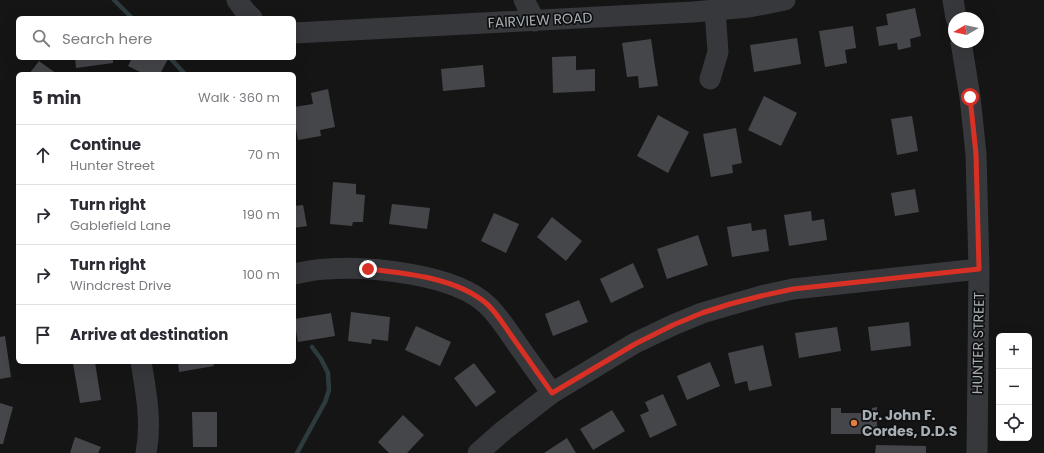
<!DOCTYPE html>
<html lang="en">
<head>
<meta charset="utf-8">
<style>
  :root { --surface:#fff; --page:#f7f7f7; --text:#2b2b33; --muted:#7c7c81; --line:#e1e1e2 }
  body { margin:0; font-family:Poppins,sans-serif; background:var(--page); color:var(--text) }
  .controls { position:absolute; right:12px; bottom:12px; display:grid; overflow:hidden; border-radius:6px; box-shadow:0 4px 16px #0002 }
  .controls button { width:36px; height:36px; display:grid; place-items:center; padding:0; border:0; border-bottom:1px solid var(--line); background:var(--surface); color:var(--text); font:20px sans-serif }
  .compass { position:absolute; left:948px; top:12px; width:36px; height:36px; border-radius:50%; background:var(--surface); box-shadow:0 4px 16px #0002; rotate:261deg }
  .stop { position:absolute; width:12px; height:12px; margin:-9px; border:3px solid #d93025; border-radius:50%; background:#fff }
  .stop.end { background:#d93025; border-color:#fff; box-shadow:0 1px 4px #0008 }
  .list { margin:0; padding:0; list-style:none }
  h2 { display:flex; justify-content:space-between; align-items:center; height:52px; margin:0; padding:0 16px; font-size:17px }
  h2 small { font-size:13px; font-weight:400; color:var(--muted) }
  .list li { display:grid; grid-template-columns:26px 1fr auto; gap:12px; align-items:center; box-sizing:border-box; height:60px; padding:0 16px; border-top:1px solid var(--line) }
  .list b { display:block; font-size:15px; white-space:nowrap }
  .list p { margin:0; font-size:13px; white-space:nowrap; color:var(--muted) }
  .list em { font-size:13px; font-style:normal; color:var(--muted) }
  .icon { flex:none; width:22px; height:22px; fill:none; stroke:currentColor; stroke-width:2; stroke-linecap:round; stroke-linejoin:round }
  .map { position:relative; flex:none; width:1044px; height:453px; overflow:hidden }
  .search { position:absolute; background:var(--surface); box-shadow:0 4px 16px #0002; left:16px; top:16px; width:280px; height:44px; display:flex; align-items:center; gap:10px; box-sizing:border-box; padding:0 14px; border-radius:6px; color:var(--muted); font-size:15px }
  .panel { position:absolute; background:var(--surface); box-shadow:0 4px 16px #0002; left:16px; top:72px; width:280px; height:292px; border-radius:6px }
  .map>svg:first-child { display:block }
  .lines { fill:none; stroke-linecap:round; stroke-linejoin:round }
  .stream { stroke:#2e3b3e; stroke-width:4.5 }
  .building { fill:#444649 }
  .minor { stroke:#36383b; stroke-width:21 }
  .route { stroke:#d93025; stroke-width:5 }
  .poi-dot { fill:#e87c3b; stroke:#101011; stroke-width:1.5 }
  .labels { text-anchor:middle; stroke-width:3.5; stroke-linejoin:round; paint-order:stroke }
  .street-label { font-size:14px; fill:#a7b0b6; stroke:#101011 }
  .poi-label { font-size:14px; font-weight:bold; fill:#a7b0b6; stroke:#101011; text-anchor:start }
</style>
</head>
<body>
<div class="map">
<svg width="1044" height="453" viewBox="0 0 1044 453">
  <rect width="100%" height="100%" fill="#151516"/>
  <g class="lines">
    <!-- stream -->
    <path class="stream" d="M 114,0 L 132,18
      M 170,58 L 185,74
      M 297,453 L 325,402 L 329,390 L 328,373 L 321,359 L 312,347"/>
  </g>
  <!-- building -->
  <path class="building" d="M 915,8 L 921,36 L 910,39 L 911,47 L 898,50 L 897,43 L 879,46 L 876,27 L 888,25 L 886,14 Z
    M 853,26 L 856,48 L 845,50 L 847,63 L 825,67 L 819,31 Z
    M 797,38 L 801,64 L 754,72 L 750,45 Z
    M 651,39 L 658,86 L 639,88 L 638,76 L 627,77 L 622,43 Z
    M 576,56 L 576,70 L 595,69 L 595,91 L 553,93 L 552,57 Z
    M 75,58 L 113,58 L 113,63 L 76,68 Z
    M 132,58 L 166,58 L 168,59 L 160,74 L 144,74 L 128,66 Z
    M 39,61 L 57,74 L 29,74 Z
    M 483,65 L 485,87 L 443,91 L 441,69 Z
    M 328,89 L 335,127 L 320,130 L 321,136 L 298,140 L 294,117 L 294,107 L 313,104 L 311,93 Z
    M 764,96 L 797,113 L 781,146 L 748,130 Z
    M 658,115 L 689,132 L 668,173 L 637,156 Z
    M 912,116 L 918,151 L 897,155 L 891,119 Z
    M 736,128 L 742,163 L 732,165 L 733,173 L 711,177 L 703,134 Z
    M 333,182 L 356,184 L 356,194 L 365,195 L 363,222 L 353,222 L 352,226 L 330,224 Z
    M 915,189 L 919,212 L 895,216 L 891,193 Z
    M 392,204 L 430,208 L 427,229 L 389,224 Z
    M 303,205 L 307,226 L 294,228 L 294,206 Z
    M 811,211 L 812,221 L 824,219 L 827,240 L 789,246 L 784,215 Z
    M 494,213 L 519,224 L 506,253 L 481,241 Z
    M 552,217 L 582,241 L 566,261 L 537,237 Z
    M 751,223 L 752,231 L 766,229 L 769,251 L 732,257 L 727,227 Z
    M 698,235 L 708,265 L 667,279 L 657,249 Z
    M 633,263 L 644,287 L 611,303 L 600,279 Z
    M 579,300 L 588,322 L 553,336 L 545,314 Z
    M 351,312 L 390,317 L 388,341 L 372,339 L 371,344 L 348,341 Z
    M 331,313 L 335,336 L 298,342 L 294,319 Z
    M 909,322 L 911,346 L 871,351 L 868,327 Z
    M 416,326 L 451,342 L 440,366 L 405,350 Z
    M 837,327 L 841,351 L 799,358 L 795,333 Z
    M 5,336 L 11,377 L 0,379 L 0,337 Z
    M 763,345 L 772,386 L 749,391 L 747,381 L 735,384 L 728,353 Z
    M 88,362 L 95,362 L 101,400 L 80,403 L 73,364 Z
    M 178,362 L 213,362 L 214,366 L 179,372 Z
    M 710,362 L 720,386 L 687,400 L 677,376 Z
    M 474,363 L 496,392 L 476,407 L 454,378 Z
    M 663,394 L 677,425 L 650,438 L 640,415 L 649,411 L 645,402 Z
    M 0,403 L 13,407 L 3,444 L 0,444 Z
    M 877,407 L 877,434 L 831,434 L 831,408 L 841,408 L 841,413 L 872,413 L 872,408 Z
    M 612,410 L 625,431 L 593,450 L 580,429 Z
    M 192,412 L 217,412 L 217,447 L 193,447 Z
    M 403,415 L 424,435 L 407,453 L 389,453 L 378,442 Z
    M 75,437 L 101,447 L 98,453 L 70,453 Z
    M 567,438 L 576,453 L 544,453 Z
    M 876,445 L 926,446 L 926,453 L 875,453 Z"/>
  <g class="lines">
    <!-- minor -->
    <path class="minor" d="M 237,0 L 245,11 L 252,18
      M 524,0 L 535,21
      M 953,0 L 956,18
      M 294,33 L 693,12 L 749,7 L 785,0
      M 961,42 L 970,97 L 976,154 L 979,269 L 977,453
      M 710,79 L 718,52 L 715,10
      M 294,274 C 305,272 316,269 327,269 C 370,266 455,274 487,305 C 497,314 505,327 513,338 C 526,357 539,375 552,393
      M 141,362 C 146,392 152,422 146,453
      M 478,453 L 503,431 L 552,393 L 635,343 L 673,325 L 702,313 L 761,296 L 793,289 L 979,269"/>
  </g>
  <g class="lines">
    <!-- route -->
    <path class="route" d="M 368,269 C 406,273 457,278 487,304 C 497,313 505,327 513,338 C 526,356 539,375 552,393 L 635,344 L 673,325 L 702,313 L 730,304 L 761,296 L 793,289 L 979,269 L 976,154 L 970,97"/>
  </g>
  <!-- markers -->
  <circle class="poi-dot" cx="854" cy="423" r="4"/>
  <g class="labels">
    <!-- street labels -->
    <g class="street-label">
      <text transform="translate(540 20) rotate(-3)" y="5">FAIRVIEW ROAD</text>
      <text transform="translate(978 343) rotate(-89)" y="5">HUNTER STREET</text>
    </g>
    <!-- poi labels -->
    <g class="poi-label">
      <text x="862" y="420">Dr. John F.<tspan x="862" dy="16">Cordes, D.D.S</tspan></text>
    </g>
  </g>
</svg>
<div class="controls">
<button>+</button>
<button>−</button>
<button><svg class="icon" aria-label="locate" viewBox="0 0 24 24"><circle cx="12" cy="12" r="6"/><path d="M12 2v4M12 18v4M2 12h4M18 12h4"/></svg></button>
</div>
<svg class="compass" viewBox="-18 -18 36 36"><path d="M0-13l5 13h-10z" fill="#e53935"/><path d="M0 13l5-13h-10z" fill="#7c7c81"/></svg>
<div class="stop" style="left:970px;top:97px"></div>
<div class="stop end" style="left:368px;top:269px"></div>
<div class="search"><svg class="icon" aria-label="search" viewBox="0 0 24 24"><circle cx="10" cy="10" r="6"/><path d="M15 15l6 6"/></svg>Search here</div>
<section class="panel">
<h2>5 min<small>Walk · 360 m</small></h2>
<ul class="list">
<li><svg class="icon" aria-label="ahead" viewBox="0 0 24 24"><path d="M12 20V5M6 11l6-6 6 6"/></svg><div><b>Continue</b><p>Hunter Street</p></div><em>70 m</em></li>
<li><svg class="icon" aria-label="right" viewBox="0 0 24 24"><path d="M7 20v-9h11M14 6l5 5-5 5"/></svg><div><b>Turn right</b><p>Gablefield Lane</p></div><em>190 m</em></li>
<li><svg class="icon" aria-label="right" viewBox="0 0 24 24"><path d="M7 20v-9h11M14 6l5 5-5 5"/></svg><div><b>Turn right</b><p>Windcrest Drive</p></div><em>100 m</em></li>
<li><svg class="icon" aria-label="arrive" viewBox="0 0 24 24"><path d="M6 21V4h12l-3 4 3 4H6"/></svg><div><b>Arrive at destination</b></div></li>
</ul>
</section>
</div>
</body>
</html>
